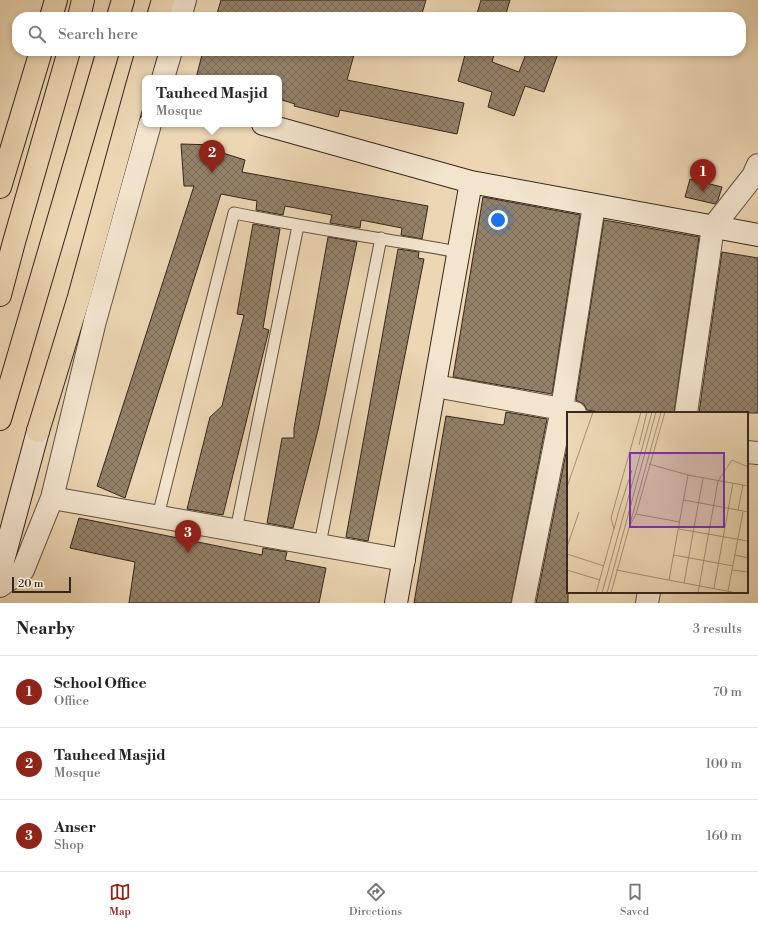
<!DOCTYPE html>
<html lang="en">
<head>
<meta charset="utf-8">
<style>
  :root { --surface:#fff; --page:#f2f2f2; --text:#222; --muted:#767676; --line:#e0e0e0; --accent:#8f2418 }
  body { margin:0; font-family:"Libre Bodoni",serif; background:var(--page); color:var(--text) }
  .scale { position:absolute; left:12px; bottom:10px; width:59px; box-sizing:border-box; padding-left:4px; border:2px solid #35261b; border-top:0; font-size:11px; line-height:14px; white-space:nowrap; color:#35261b; -webkit-text-stroke:3px #f3e4ce; paint-order:stroke }
  .you { position:absolute; left:498px; top:220px; width:14px; height:14px; margin:-10px; border:3px solid #fff; border-radius:50%; background:#1a73e8; box-shadow:0 0 0 6px #1a73e833 }
  .badge { display:grid; place-items:center; width:26px; height:26px; border-radius:50%; background:var(--accent); color:#fff; font-size:13px; font-weight:700 }
  .pin { position:absolute; translate:-50% -33px; filter:drop-shadow(0 1px 2px #0008) }
  .pin::after { content:''; position:absolute; top:21px; width:14px; height:12px; background:inherit; clip-path:polygon(0 0,100% 0,50% 100%) }
  .popup { position:absolute; left:142px; top:75px; width:140px; height:52px; box-sizing:border-box; display:grid; place-content:center; border-radius:8px; background:var(--surface); filter:drop-shadow(0 1px 3px #0005); font-size:13px; white-space:nowrap; color:var(--muted) }
  .popup b { font-size:15px; color:var(--text) }
  .popup::after { content:''; position:absolute; left:50%; top:100%; margin-left:-8px; border:8px solid transparent; border-top-color:var(--surface) }
  .list { margin:0; padding:0; list-style:none }
  h2 { display:flex; justify-content:space-between; align-items:center; height:52px; margin:0; padding:0 16px; font-size:17px }
  h2 small { font-size:13px; font-weight:400; color:var(--muted) }
  .list li { display:grid; grid-template-columns:26px 1fr auto; gap:12px; align-items:center; box-sizing:border-box; height:72px; padding:0 16px; border-top:1px solid var(--line) }
  .list b { display:block; font-size:15px; white-space:nowrap }
  .list p { margin:0; font-size:13px; white-space:nowrap; color:var(--muted) }
  .list em { font-size:13px; font-style:normal; color:var(--muted) }
  .icon { flex:none; width:22px; height:22px; fill:none; stroke:currentColor; stroke-width:2; stroke-linecap:round; stroke-linejoin:round }
  .map { position:relative; flex:none; width:758px; height:603px; overflow:hidden }
  .search { position:absolute; background:var(--surface); box-shadow:0 2px 6px #0003; left:12px; right:12px; top:12px; height:44px; display:flex; align-items:center; gap:10px; box-sizing:border-box; padding:0 14px; border-radius:16px; color:var(--muted); font-size:15px }
  .sheet { height:268px; background:var(--surface) }
  nav { display:flex; justify-content:space-around; align-items:center; box-sizing:border-box; height:56px; border-top:1px solid var(--line); background:var(--surface); font-size:11px; color:var(--muted) }
  nav a { display:grid; justify-items:center; gap:2px }
  nav .on { color:var(--accent) }
  .map>svg:first-child { display:block }
  .building { fill:url(#building-cross-hatch); stroke:#35261b }
  .lines { fill:none; stroke-linecap:round; stroke-linejoin:round }
  .lane-casing { stroke:#635241; stroke-width:13 }
  .street-casing { stroke:#635241; stroke-width:24 }
  .secondary-casing { stroke:#35261b; stroke-width:24 }
  .highway-casing { stroke:#35261b; stroke-width:24 }
  .lane { stroke:#f3e4ce; stroke-width:11 }
  .street { stroke:#f3e4ce; stroke-width:22 }
  .secondary { stroke:#f3e4ce; stroke-width:22 }
  .highway { stroke:#ecd6b3; stroke-width:22 }
  .inset-road { fill:none; stroke:#a39076; stroke-width:1 }
  .view { fill:#7b2cbf; fill-opacity:0.15; stroke:#7b2cbf; stroke-width:2 }
  .inset-edge { fill:none; stroke:#35261b; stroke-width:2 }
</style>
</head>
<body>
<div class="map">
<svg width="758" height="603" viewBox="0 0 758 603">
  <defs>
    <pattern id="building-cross-hatch" width="8" height="8" patternUnits="userSpaceOnUse"><rect width="8" height="8" fill="#94826a"/><path d="M0 0l8 8M0 8l8-8" fill="none" stroke="#7a6a56"/></pattern>
  </defs>
  <rect width="100%" height="100%" fill="#ecd6b3"/>
  <filter id="stains"><feTurbulence type="fractalNoise" baseFrequency=".005" numOctaves="4"/><feColorMatrix values="0 0 0 0 .2 0 0 0 0 .09 0 0 0 0 .02 0 0 0 .5 -.17"/></filter>
  <radialGradient id="worn" r=".72"><stop offset=".6" stop-color="#630" stop-opacity="0"/><stop offset="1" stop-color="#630" stop-opacity=".3"/></radialGradient>
  <!-- building -->
  <path class="building" d="M 221,0 L 426,0 L 421,17 L 216,17 Z
    M 481,0 L 510,0 L 505,17 L 476,17 Z
    M 203,51 L 355,51 L 347,80 L 464,103 L 457,134 L 340,110 L 338,117 L 294,106 L 295,104 L 279,99 L 279,78 L 196,78 Z
    M 466,51 L 495,51 L 492,62 L 519,72 L 527,51 L 559,51 L 544,92 L 525,86 L 514,116 L 488,107 L 492,92 L 458,81 Z
    M 181,144 L 216,145 L 223,153 L 245,160 L 242,172 L 428,206 L 422,239 L 401,235 L 402,228 L 361,220 L 360,228 L 330,223 L 332,215 L 285,206 L 283,215 L 256,210 L 257,201 L 221,194 L 125,498 L 97,486 L 194,186 L 184,186 Z
    M 690,179 L 722,187 L 718,200 L 715,204 L 685,197 Z
    M 483,197 L 580,215 L 552,394 L 453,377 Z
    M 604,220 L 699,237 L 674,413 L 606,413 L 587,410 L 584,404 L 576,400 Z
    M 253,224 L 280,229 L 263,328 L 269,330 L 223,515 L 187,509 L 210,417 L 222,406 L 244,315 L 237,314 Z
    M 328,237 L 357,242 L 318,430 L 293,528 L 267,523 L 282,438 L 294,438 L 294,428 Z
    M 398,249 L 419,252 L 418,258 L 424,259 L 368,541 L 346,537 Z
    M 722,252 L 758,258 L 758,413 L 699,413 Z
    M 506,412 L 547,419 L 511,603 L 414,603 L 446,416 L 503,425 L 504,424 Z
    M 568,443 L 568,603 L 536,603 Z
    M 79,518 L 262,555 L 263,548 L 287,552 L 285,560 L 326,568 L 319,603 L 129,603 L 135,562 L 70,548 Z"/>
  <g class="lines">
    <defs>
      <path id="lane" d="M 158,516 L 234,213 C 309,228 384,239 459,252
        M 236,530 L 298,226
        M 320,544 L 381,238"/>
      <path id="street" d="M 180,17 L 185,0
        M 163,78 L 171,51
        M 435,386 L 562,409 L 575,413
        M 686,413 L 713,227 L 753,176 L 758,165
        M 747,452 L 758,453
        M 52,498 L 404,560
        M 0,586 L 23,570 L 52,498 L 95,321 L 150,124
        M 523,603 L 562,409 L 594,205
        M 647,603 L 649,592"/>
      <path id="secondary" d="M 263,124 L 471,182 L 758,235
        M 0,572 L 38,431
        M 396,603 L 471,182"/>
      <path id="highway" d="M 51,17 L 56,0
        M 79,17 L 83,0
        M 118,17 L 123,0
        M 158,17 L 163,0
        M 0,187 L 41,51
        M 0,295 L 14,242 L 69,51
        M 0,419 L 108,51
        M 38,431 L 79,297 L 137,86 L 147,51"/>
    </defs>
    <!-- lane casing -->
    <use href="#lane" class="lane-casing"/>
    <!-- street casing -->
    <use href="#street" class="street-casing"/>
    <!-- secondary casing -->
    <use href="#secondary" class="secondary-casing"/>
    <!-- highway casing -->
    <use href="#highway" class="highway-casing"/>
    <!-- lane -->
    <use href="#lane" class="lane"/>
    <!-- street -->
    <use href="#street" class="street"/>
    <!-- secondary -->
    <use href="#secondary" class="secondary"/>
    <!-- highway -->
    <use href="#highway" class="highway"/>
  </g>
  <!-- overview -->
  <g transform="translate(567 412)">
    <rect width="181" height="181" fill="#ecd6b3"/>
    <path class="inset-road" d="M 72,33 L 80,0M 82,52 L 121,63 L 181,74M 176,73 L 171,98 L 181,100M 0,75 L 26,0M 117,88 L 171,98M 68,94 L 94,0M 53,95 L 65,58M 69,102 L 113,110M 63,113 L 69,102 L 98,0M 47,117 L 44,106 L 74,0M 112,117 L 181,129M 0,135 L 12,100M 0,142 L 37,154M 107,143 L 166,154M 168,143 L 181,146M 0,158 L 33,168M 49,158 L 170,181M 165,158 L 181,160M 102,168 L 121,63M 117,171 L 136,66M 147,176 L 166,71M 161,179 L 176,100M 29,181 L 53,95M 35,181 L 85,0M 40,181 L 89,0M 44,181 L 68,94M 131,181 L 151,69 L 165,48 L 181,55"/>
    <path class="view" d="M 63,41 L 157,41 L 157,115 L 63,115 Z"/>
    <rect width="181" height="181" class="inset-edge"/>
  </g>
  <rect width="100%" height="100%" filter="url(#stains)"/>
  <rect width="100%" height="100%" fill="url(#worn)"/>
</svg>
<div class="scale">20 m</div>
<div class="you"></div>
<div class="pin badge" style="left:703px;top:192px">1</div>
<div class="pin badge" style="left:212px;top:173px">2</div>
<div class="popup"><b>Tauheed Masjid</b>Mosque</div>
<div class="pin badge" style="left:188px;top:553px">3</div>
<div class="search"><svg class="icon" aria-label="search" viewBox="0 0 24 24"><circle cx="10" cy="10" r="6"/><path d="M15 15l6 6"/></svg>Search here</div>
</div>
<section class="sheet">
<h2>Nearby<small>3 results</small></h2>
<ul class="list">
<li><span class="badge">1</span><div><b>School Office</b><p>Office</p></div><em>70 m</em></li>
<li><span class="badge">2</span><div><b>Tauheed Masjid</b><p>Mosque</p></div><em>100 m</em></li>
<li><span class="badge">3</span><div><b>Anser</b><p>Shop</p></div><em>160 m</em></li>
</ul>
</section>
<nav>
<a class="on"><svg class="icon" aria-label="map" viewBox="0 0 24 24"><path d="M3 6l6-2 6 2 6-2v14l-6 2-6-2-6 2zM9 4v14M15 6v14"/></svg>Map</a>
<a><svg class="icon" aria-label="directions" viewBox="0 0 24 24"><path d="M12 3l9 9-9 9-9-9zM9 14v-3h6M13 9l2 2-2 2"/></svg>Directions</a>
<a><svg class="icon" aria-label="saved" viewBox="0 0 24 24"><path d="M7 4h10v16l-5-4-5 4z"/></svg>Saved</a>
</nav>
</body>
</html>
